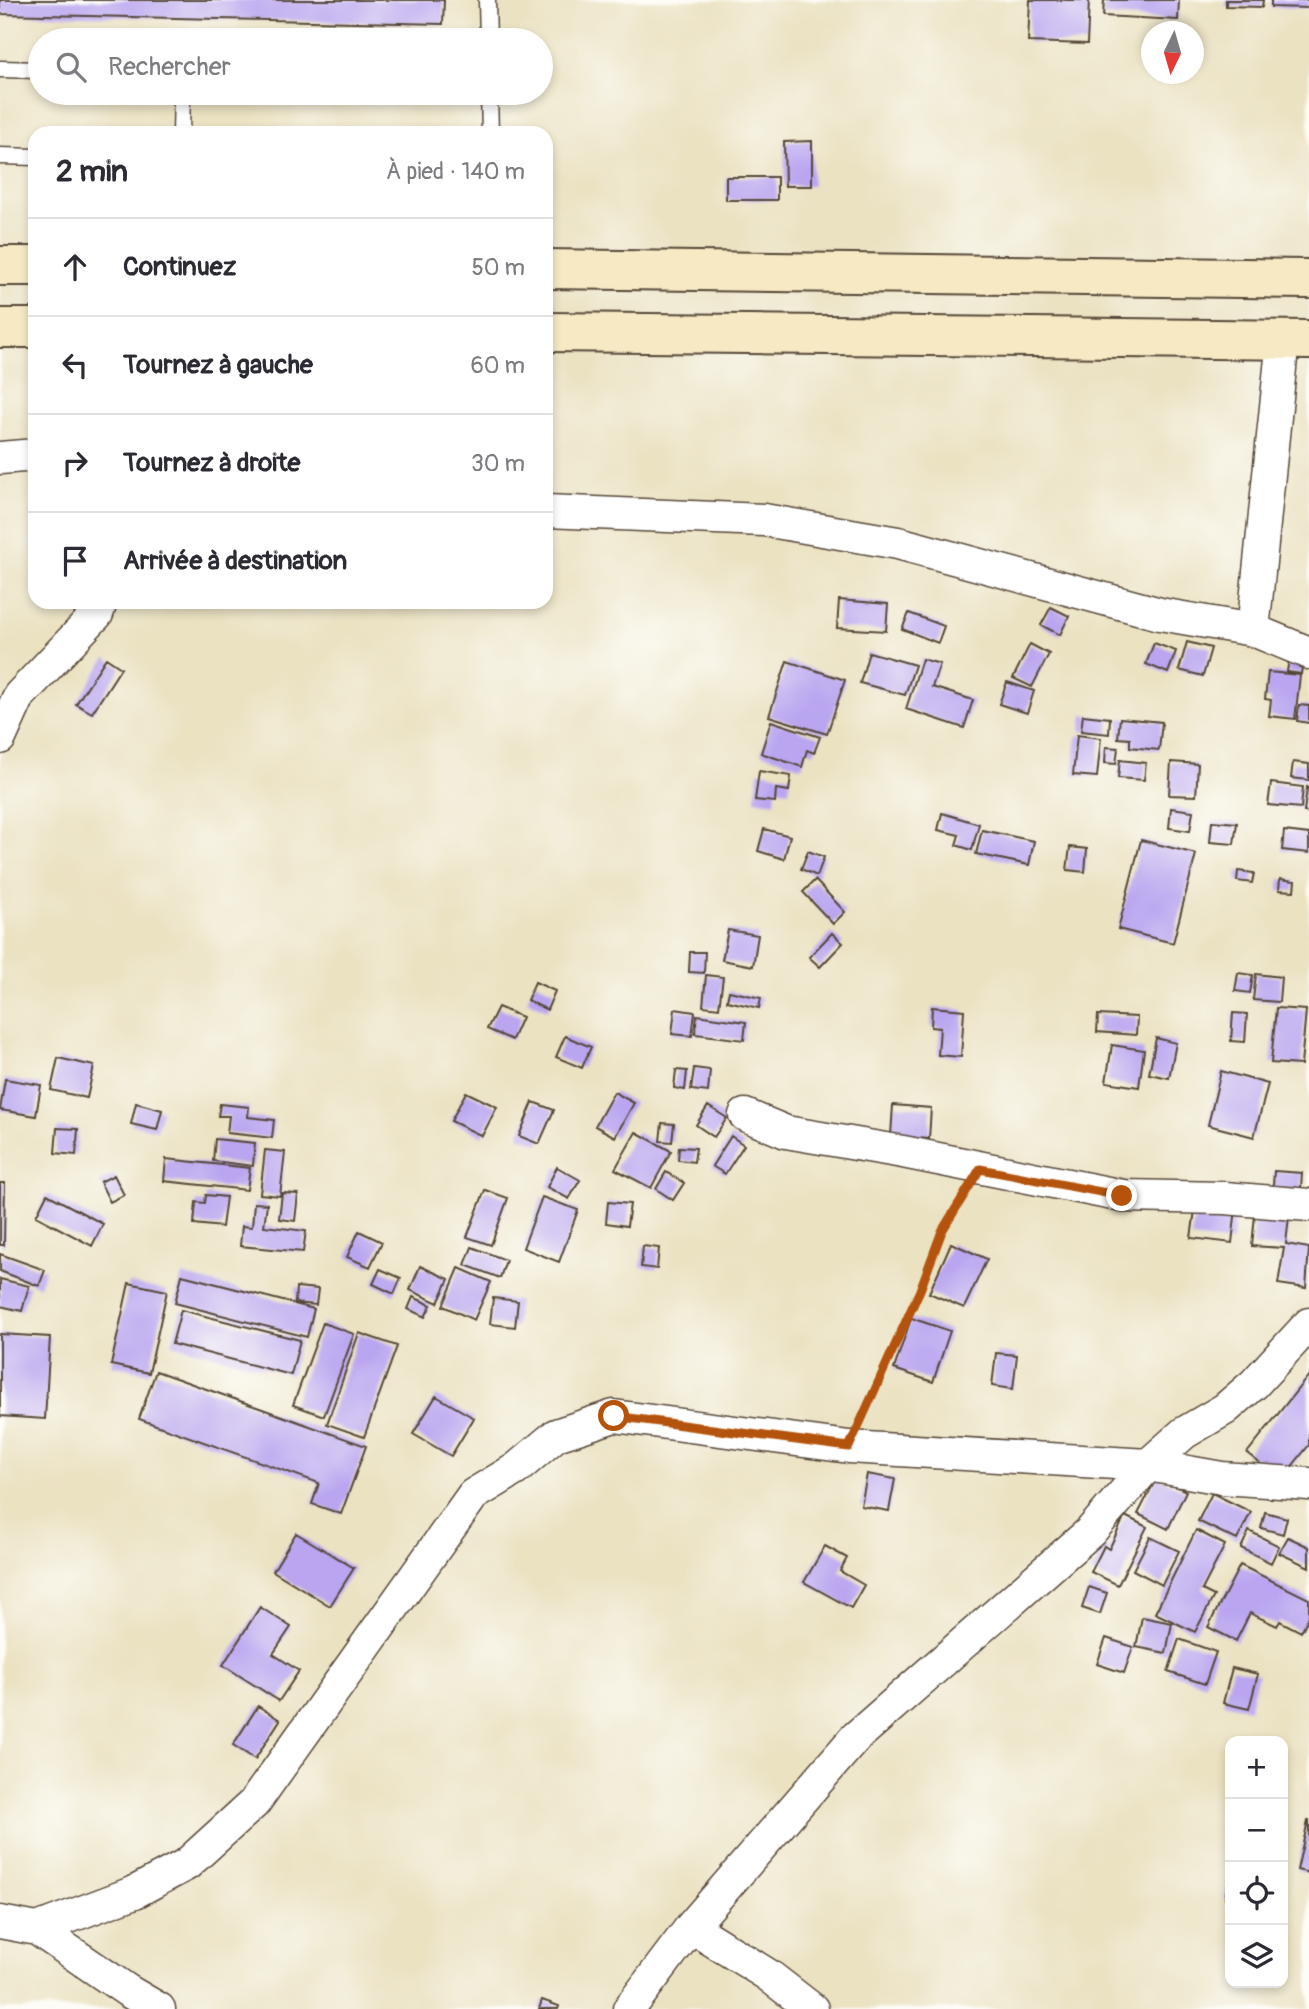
<!DOCTYPE html>
<html lang="fr">
<head>
<meta charset="utf-8">
<style>
  :root { --surface:#fff; --page:#f2f2f3; --text:#2b2b33; --muted:#7c7c81; --line:#e1e1e2 }
  body { margin:0; font-family:Pangolin,sans-serif; background:var(--page); color:var(--text) }
  .controls { position:absolute; right:21px; bottom:21px; display:grid; overflow:hidden; border-radius:14px; box-shadow:0 4px 10px #0003 }
  .controls button { width:63px; height:63px; display:grid; place-items:center; padding:0; border:0; border-bottom:2px solid var(--line); background:var(--surface); color:var(--text); font:35px sans-serif }
  .compass { position:absolute; left:1141px; top:21px; width:63px; height:63px; border-radius:50%; background:var(--surface); box-shadow:0 4px 10px #0003; rotate:185deg }
  .stop { position:absolute; width:21px; height:21px; margin:-16px; border:5px solid #b45309; border-radius:50%; background:#fff }
  .stop.end { background:#b45309; border-color:#fff; box-shadow:0 2px 7px #0008 }
  .list { margin:0; padding:0; list-style:none }
  h2 { display:flex; justify-content:space-between; align-items:center; height:91px; margin:0; padding:0 28px; font-size:30px }
  h2 small { font-size:23px; font-weight:400; color:var(--muted) }
  .list li { display:grid; grid-template-columns:46px 1fr auto; gap:21px; align-items:center; box-sizing:border-box; height:98px; padding:0 28px; border-top:2px solid var(--line) }
  .list b { display:block; font-size:26px; white-space:nowrap }
  .list em { font-size:23px; font-style:normal; color:var(--muted) }
  .icon { flex:none; width:38px; height:38px; fill:none; stroke:currentColor; stroke-width:2; stroke-linecap:round; stroke-linejoin:round }
  .map { position:relative; flex:none; width:1309px; height:2009px; overflow:hidden }
  .search { position:absolute; background:var(--surface); box-shadow:0 4px 10px #0003; left:28px; top:28px; width:525px; height:77px; display:flex; align-items:center; gap:18px; box-sizing:border-box; padding:0 24px; border-radius:38px; color:var(--muted); font-size:26px }
  .panel { position:absolute; background:var(--surface); box-shadow:0 4px 10px #0003; left:28px; top:126px; width:525px; height:483px; border-radius:21px }
  .map>svg:first-child { display:block }
  .building { fill:#b9a5f0 }
  .lines { fill:none; stroke-linecap:round; stroke-linejoin:round }
  .service-casing { stroke:#554637; stroke-width:19 }
  .minor-casing { stroke:#554637; stroke-width:35 }
  .secondary-casing { stroke:#554637; stroke-width:42 }
  .path { stroke:#554637; stroke-width:4.5; stroke-dasharray:2 5; stroke-linecap:butt }
  .service { stroke:#fff; stroke-width:16 }
  .minor { stroke:#fff; stroke-width:32 }
  .secondary { stroke:#f6e9c3; stroke-width:38 }
  .route { stroke:#b45309; stroke-width:9 }
</style>
</head>
<body>
<div class="map">
<svg width="1309" height="2009" viewBox="0 0 1309 2009">
  <rect width="100%" height="100%" fill="#fdfcf7"/>
  <filter id="ink" filterUnits="userSpaceOnUse"><feTurbulence type="fractalNoise" baseFrequency=".0143" numOctaves="2"/><feDisplacementMap in="SourceGraphic" scale="14" xChannelSelector="R" yChannelSelector="G"/><feConvolveMatrix kernelMatrix="1 2 1 2 8 2 1 2 1" color-interpolation-filters="sRGB"/></filter>
  <filter id="wash" filterUnits="userSpaceOnUse"><feTurbulence type="fractalNoise" baseFrequency=".00686" numOctaves="4" result="noise"/><feDisplacementMap in="SourceGraphic" scale="28" xChannelSelector="R" yChannelSelector="G"/><feGaussianBlur stdDeviation="1.57" result="paint"/><feColorMatrix in="noise" values="0 0 0 0 0 0 0 0 0 0 0 0 0 0 0 0 0 1.4 0 .05"/><feComposite in="paint" operator="in"/></filter>
  <g filter="url(#wash)">
    <rect width="100%" height="100%" fill="#ebe2c2"/>
    <g id="blocks">
      <!-- building -->
      <path class="building" d="M 0,0 L 444,0 L 443,24 L 0,14 Z
        M 1030,0 L 1089,0 L 1087,44 L 1028,42 Z
        M 1104,0 L 1179,0 L 1178,20 L 1103,16 Z
        M 1226,0 L 1263,0 L 1262,7 L 1226,6 Z
        M 1271,0 L 1309,0 L 1309,8 L 1271,7 Z
        M 812,141 L 812,186 L 785,186 L 784,142 Z
        M 726,177 L 777,177 L 777,200 L 726,200 Z
        M 839,600 L 888,604 L 886,631 L 837,628 Z
        M 1051,607 L 1069,616 L 1060,635 L 1041,625 Z
        M 909,613 L 944,626 L 938,643 L 902,629 Z
        M 1187,642 L 1211,648 L 1203,676 L 1179,670 Z
        M 1154,643 L 1176,651 L 1168,673 L 1146,664 Z
        M 1030,644 L 1049,654 L 1032,687 L 1013,678 Z
        M 869,652 L 915,665 L 905,695 L 860,683 Z
        M 106,658 L 121,668 L 92,713 L 76,704 Z
        M 1289,658 L 1303,660 L 1301,674 L 1287,672 Z
        M 922,659 L 940,664 L 932,687 L 973,700 L 964,728 L 906,709 Z
        M 787,661 L 845,680 L 827,734 L 769,716 Z
        M 1268,672 L 1300,675 L 1295,719 L 1269,716 L 1271,700 L 1265,699 Z
        M 1007,682 L 1034,691 L 1027,713 L 999,704 Z
        M 1299,705 L 1309,706 L 1309,723 L 1297,721 Z
        M 1083,715 L 1110,718 L 1109,734 L 1081,731 Z
        M 1120,718 L 1162,722 L 1159,750 L 1130,747 L 1130,739 L 1118,738 Z
        M 771,721 L 820,737 L 814,753 L 807,750 L 802,767 L 761,753 Z
        M 1077,735 L 1101,738 L 1097,777 L 1073,775 Z
        M 1106,747 L 1118,748 L 1116,764 L 1105,763 Z
        M 1120,760 L 1146,763 L 1144,780 L 1118,778 Z
        M 1171,762 L 1198,764 L 1196,796 L 1169,795 Z
        M 1293,762 L 1309,764 L 1309,780 L 1291,778 Z
        M 759,771 L 791,776 L 789,791 L 776,789 L 775,802 L 755,800 Z
        M 1271,783 L 1303,787 L 1301,808 L 1268,805 Z
        M 1307,787 L 1309,788 L 1309,813 L 1304,812 Z
        M 1171,808 L 1193,811 L 1190,831 L 1169,828 Z
        M 942,813 L 979,824 L 972,850 L 956,845 L 959,835 L 938,830 Z
        M 1212,821 L 1237,823 L 1234,844 L 1210,842 Z
        M 764,829 L 790,836 L 784,859 L 758,851 Z
        M 982,830 L 1034,841 L 1029,865 L 976,854 Z
        M 1284,831 L 1309,834 L 1309,853 L 1282,850 Z
        M 1141,840 L 1196,854 L 1173,943 L 1118,929 Z
        M 1070,847 L 1087,849 L 1085,872 L 1067,870 Z
        M 808,851 L 824,857 L 817,876 L 801,869 Z
        M 1238,871 L 1254,873 L 1252,883 L 1237,881 Z
        M 1280,879 L 1295,881 L 1294,891 L 1279,890 Z
        M 815,880 L 845,912 L 833,924 L 803,892 Z
        M 728,930 L 758,935 L 753,966 L 722,960 Z
        M 832,933 L 843,943 L 820,967 L 809,957 Z
        M 690,952 L 705,952 L 704,973 L 689,972 Z
        M 1238,973 L 1253,975 L 1250,993 L 1235,991 Z
        M 1256,974 L 1281,977 L 1279,1002 L 1253,1000 Z
        M 706,975 L 723,977 L 719,1008 L 703,1006 Z
        M 535,982 L 555,991 L 547,1010 L 527,1000 Z
        M 729,991 L 761,998 L 759,1008 L 727,1001 Z
        M 498,1007 L 522,1017 L 512,1040 L 487,1029 Z
        M 932,1007 L 964,1010 L 961,1057 L 938,1055 L 940,1028 L 931,1027 Z
        M 1276,1008 L 1306,1010 L 1301,1065 L 1271,1063 Z
        M 675,1009 L 695,1012 L 692,1036 L 672,1034 Z
        M 1233,1013 L 1247,1014 L 1245,1042 L 1231,1041 Z
        M 697,1015 L 746,1022 L 744,1040 L 695,1034 Z
        M 1098,1015 L 1137,1017 L 1136,1035 L 1097,1032 Z
        M 565,1036 L 591,1047 L 582,1068 L 556,1057 Z
        M 1156,1038 L 1176,1043 L 1169,1078 L 1149,1074 Z
        M 1112,1045 L 1144,1050 L 1139,1087 L 1106,1082 Z
        M 58,1058 L 94,1066 L 87,1098 L 51,1090 Z
        M 694,1068 L 710,1070 L 708,1092 L 691,1090 Z
        M 676,1070 L 687,1071 L 685,1090 L 674,1088 Z
        M 1221,1071 L 1268,1084 L 1254,1137 L 1208,1125 Z
        M 5,1079 L 41,1085 L 36,1116 L 0,1110 Z
        M 466,1092 L 497,1107 L 482,1136 L 451,1121 Z
        M 614,1092 L 634,1103 L 615,1137 L 595,1126 Z
        M 533,1102 L 554,1110 L 539,1144 L 519,1136 Z
        M 136,1103 L 162,1110 L 157,1130 L 131,1124 Z
        M 220,1104 L 249,1107 L 248,1117 L 274,1120 L 272,1138 L 227,1133 L 229,1116 L 218,1116 Z
        M 893,1105 L 931,1108 L 929,1139 L 891,1136 Z
        M 708,1106 L 727,1118 L 714,1137 L 696,1125 Z
        M 662,1123 L 674,1124 L 672,1142 L 660,1141 Z
        M 57,1128 L 78,1129 L 76,1155 L 55,1153 Z
        M 636,1132 L 671,1151 L 651,1188 L 615,1169 Z
        M 731,1136 L 744,1145 L 725,1174 L 712,1166 Z
        M 215,1139 L 255,1143 L 253,1166 L 213,1161 Z
        M 679,1147 L 696,1148 L 694,1162 L 678,1160 Z
        M 265,1150 L 285,1152 L 280,1196 L 260,1194 Z
        M 166,1159 L 250,1168 L 247,1190 L 164,1181 Z
        M 557,1167 L 580,1180 L 569,1199 L 547,1187 Z
        M 1274,1171 L 1302,1173 L 1300,1202 L 1272,1200 Z
        M 666,1172 L 684,1183 L 673,1200 L 656,1189 Z
        M 114,1175 L 124,1195 L 110,1202 L 100,1182 Z
        M 0,1183 L 5,1183 L 4,1245 L 0,1245 Z
        M 485,1190 L 508,1198 L 491,1245 L 467,1237 Z
        M 282,1193 L 298,1194 L 295,1221 L 279,1219 Z
        M 47,1194 L 103,1224 L 92,1246 L 36,1216 Z
        M 206,1195 L 226,1197 L 222,1227 L 194,1224 L 196,1202 L 205,1203 Z
        M 542,1197 L 578,1210 L 559,1262 L 523,1248 Z
        M 608,1202 L 630,1204 L 627,1226 L 606,1223 Z
        M 254,1203 L 267,1204 L 264,1226 L 306,1231 L 303,1252 L 240,1246 L 242,1226 L 252,1227 Z
        M 1196,1203 L 1236,1208 L 1232,1243 L 1191,1238 Z
        M 1256,1204 L 1290,1207 L 1286,1244 L 1309,1248 L 1306,1288 L 1278,1284 L 1284,1248 L 1252,1246 Z
        M 359,1231 L 382,1242 L 370,1267 L 347,1257 Z
        M 951,1243 L 987,1259 L 964,1308 L 929,1293 Z
        M 643,1246 L 659,1248 L 657,1269 L 641,1267 Z
        M 472,1247 L 506,1260 L 500,1278 L 465,1265 Z
        M 0,1254 L 45,1270 L 39,1286 L 0,1271 Z
        M 420,1266 L 449,1279 L 438,1303 L 410,1290 Z
        M 459,1268 L 491,1282 L 474,1320 L 443,1306 Z
        M 380,1269 L 401,1278 L 394,1294 L 373,1284 Z
        M 182,1275 L 314,1309 L 307,1337 L 175,1303 Z
        M 0,1279 L 29,1286 L 22,1311 L 0,1306 Z
        M 129,1283 L 167,1291 L 149,1373 L 111,1365 Z
        M 296,1287 L 318,1289 L 316,1305 L 295,1303 Z
        M 413,1297 L 431,1305 L 425,1317 L 408,1309 Z
        M 493,1298 L 518,1301 L 515,1327 L 490,1324 Z
        M 181,1310 L 300,1340 L 291,1375 L 172,1344 Z
        M 911,1318 L 950,1331 L 933,1382 L 894,1369 Z
        M 323,1323 L 354,1334 L 324,1416 L 293,1405 Z
        M 359,1333 L 397,1346 L 364,1437 L 327,1424 Z
        M 0,1334 L 50,1337 L 45,1419 L 0,1416 Z
        M 996,1353 L 1017,1355 L 1013,1389 L 992,1386 Z
        M 156,1371 L 366,1446 L 341,1514 L 312,1504 L 319,1483 L 139,1419 Z
        M 1309,1375 L 1309,1445 L 1281,1480 L 1247,1453 Z
        M 436,1396 L 474,1418 L 451,1456 L 413,1434 Z
        M 867,1474 L 895,1479 L 889,1511 L 861,1506 Z
        M 1157,1477 L 1186,1491 L 1168,1529 L 1138,1514 Z
        M 1212,1493 L 1251,1512 L 1237,1540 L 1198,1521 Z
        M 1265,1512 L 1287,1518 L 1283,1534 L 1261,1528 Z
        M 1125,1516 L 1147,1527 L 1118,1585 L 1091,1572 L 1104,1546 L 1109,1549 Z
        M 1196,1530 L 1225,1545 L 1202,1590 L 1214,1596 L 1195,1632 L 1155,1613 Z
        M 1249,1531 L 1279,1546 L 1271,1563 L 1241,1548 Z
        M 296,1533 L 354,1568 L 330,1606 L 273,1571 Z
        M 1150,1537 L 1179,1551 L 1162,1585 L 1133,1570 Z
        M 1288,1537 L 1309,1547 L 1309,1567 L 1279,1553 Z
        M 825,1546 L 847,1558 L 840,1571 L 864,1585 L 851,1608 L 804,1582 Z
        M 1240,1565 L 1309,1599 L 1309,1616 L 1301,1632 L 1280,1621 L 1277,1626 L 1250,1613 L 1236,1641 L 1208,1627 Z
        M 1089,1587 L 1107,1593 L 1100,1614 L 1082,1608 Z
        M 260,1607 L 291,1627 L 273,1654 L 299,1671 L 279,1701 L 223,1665 Z
        M 1142,1617 L 1172,1623 L 1166,1653 L 1136,1647 Z
        M 1106,1638 L 1133,1647 L 1124,1673 L 1097,1664 Z
        M 1179,1639 L 1216,1652 L 1205,1684 L 1168,1672 Z
        M 1232,1668 L 1258,1674 L 1249,1709 L 1223,1703 Z
        M 258,1706 L 280,1720 L 255,1759 L 233,1745 Z
        M 1308,1821 L 1309,1821 L 1309,1873 L 1297,1870 Z
        M 1229,1878 L 1230,1878 L 1230,1900 L 1225,1898 Z
        M 542,2000 L 559,2006 L 558,2009 L 539,2009 Z"/>
    </g>
  </g>
  <g filter="url(#ink)">
    <use href="#blocks" fill-opacity="0" stroke="#554637" stroke-width="2"/>
    <g class="lines">
      <defs>
        <path id="service" d="M 487,0 L 488,40
          M 0,69 L 40,70
          M 489,93 L 490,133
          M 181,133 L 182,93
          M 0,156 L 35,157"/>
        <path id="minor" d="M 0,458 L 35,455
          M 546,511 L 764,520 L 898,543 L 1160,614 L 1253,630 L 1309,653
          M 1253,630 L 1283,339
          M 0,738 L 19,696 L 97,614 L 101,602
          M 745,1115 L 786,1132 L 903,1152 L 1123,1196 L 1225,1198 L 1309,1205
          M 0,1922 L 37,1929 L 135,1892 L 187,1864 L 254,1803 L 473,1495 L 516,1469 L 556,1435 L 614,1416 L 849,1447 L 1148,1465 L 1222,1478 L 1309,1484
          M 691,1927 L 768,1975 L 812,2009
          M 37,1929 L 128,1991 L 159,2009
          M 629,2009 L 691,1927 L 855,1738 L 1090,1532 L 1148,1465 L 1184,1433 L 1225,1409 L 1254,1384 L 1309,1324"/>
        <path id="secondary" d="M 0,266 L 35,266
          M 546,269 L 1309,279
          M 0,328 L 35,328
          M 546,332 L 1309,340"/>
      </defs>
      <!-- service casing -->
      <use href="#service" class="service-casing"/>
      <!-- minor casing -->
      <use href="#minor" class="minor-casing"/>
      <!-- secondary casing -->
      <use href="#secondary" class="secondary-casing"/>
      <!-- path -->
      <path class="path" d="M 862,1417 L 920,1290 L 942,1231 L 963,1196"/>
      <!-- service -->
      <use href="#service" class="service"/>
      <!-- minor -->
      <use href="#minor" class="minor"/>
      <!-- secondary -->
      <use href="#secondary" class="secondary"/>
    </g>
  </g>
  <g class="lines" filter="url(#ink)">
    <!-- route -->
    <path class="route" d="M 614,1416 L 849,1447 L 920,1290 L 942,1231 L 980,1169 L 1122,1196"/>
  </g>
</svg>
<div class="controls">
<button>+</button>
<button>−</button>
<button><svg class="icon" aria-label="locate" viewBox="0 0 24 24"><circle cx="12" cy="12" r="6"/><path d="M12 2v4M12 18v4M2 12h4M18 12h4"/></svg></button>
<button><svg class="icon" aria-label="layers" viewBox="0 0 24 24"><path d="M12 4l9 5-9 5-9-5zM3 14l9 5 9-5"/></svg></button>
</div>
<svg class="compass" viewBox="-18 -18 36 36"><path d="M0-13l5 13h-10z" fill="#e53935"/><path d="M0 13l5-13h-10z" fill="#7c7c81"/></svg>
<div class="stop" style="left:614px;top:1416px"></div>
<div class="stop end" style="left:1122px;top:1196px"></div>
<div class="search"><svg class="icon" aria-label="search" viewBox="0 0 24 24"><circle cx="10" cy="10" r="6"/><path d="M15 15l6 6"/></svg>Rechercher</div>
<section class="panel">
<h2>2 min<small>À pied · 140 m</small></h2>
<ul class="list">
<li><svg class="icon" aria-label="ahead" viewBox="0 0 24 24"><path d="M12 20V5M6 11l6-6 6 6"/></svg><div><b>Continuez</b></div><em>50 m</em></li>
<li><svg class="icon" aria-label="left" viewBox="0 0 24 24"><path d="M17 20v-9H6M10 6l-5 5 5 5"/></svg><div><b>Tournez à gauche</b></div><em>60 m</em></li>
<li><svg class="icon" aria-label="right" viewBox="0 0 24 24"><path d="M7 20v-9h11M14 6l5 5-5 5"/></svg><div><b>Tournez à droite</b></div><em>30 m</em></li>
<li><svg class="icon" aria-label="arrive" viewBox="0 0 24 24"><path d="M6 21V4h12l-3 4 3 4H6"/></svg><div><b>Arrivée à destination</b></div></li>
</ul>
</section>
</div>
</body>
</html>
